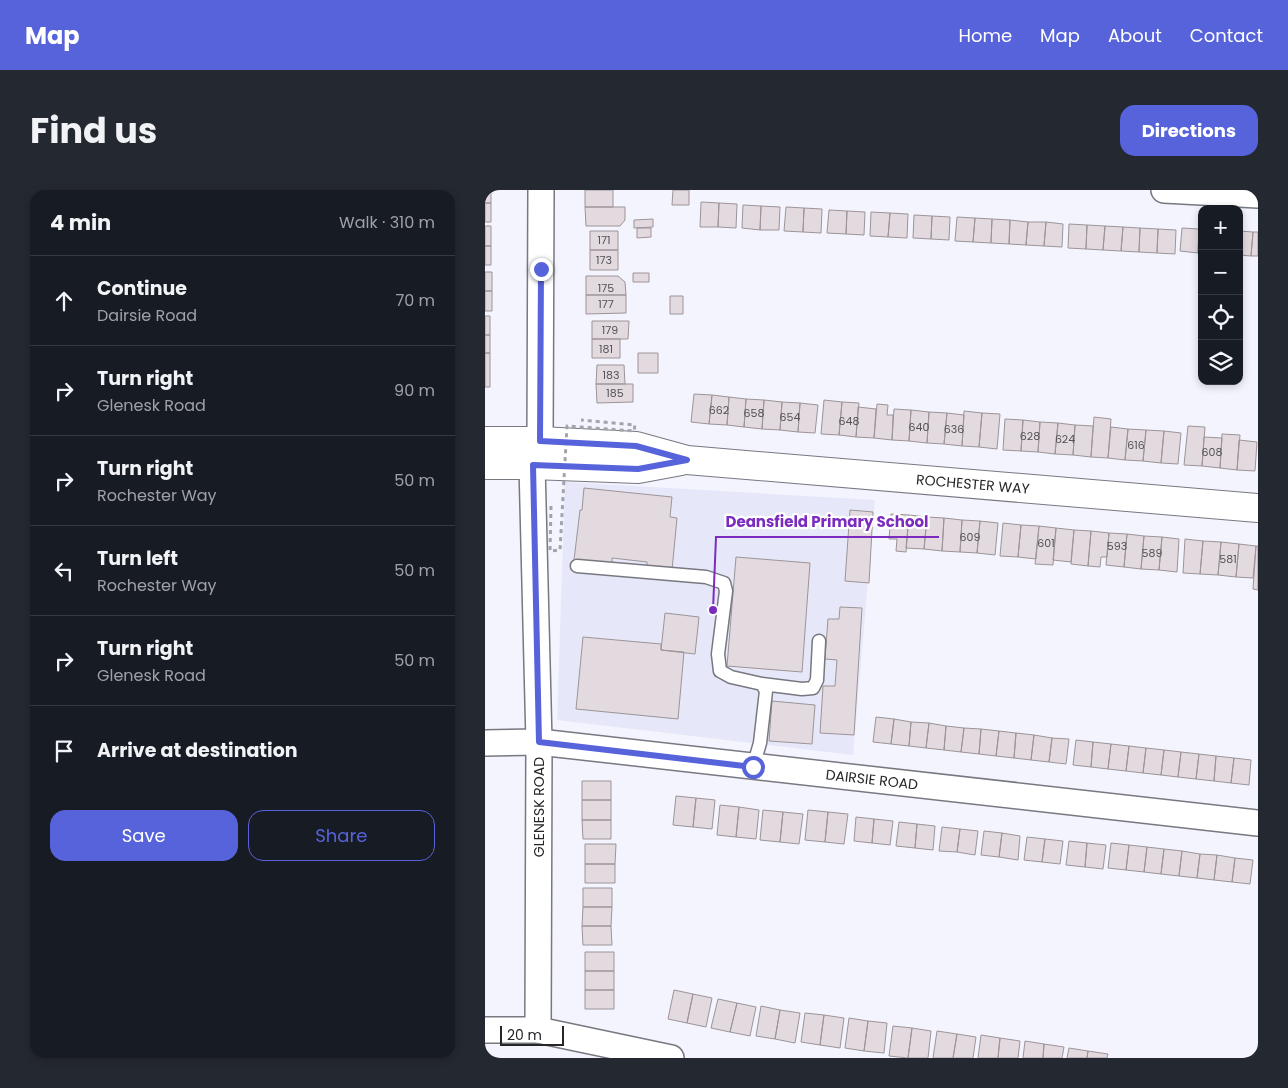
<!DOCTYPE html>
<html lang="en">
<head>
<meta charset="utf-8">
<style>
  :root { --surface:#171b24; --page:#242831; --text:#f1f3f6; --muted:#9ea1a6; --line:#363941; --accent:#5763da }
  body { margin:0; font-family:Poppins,sans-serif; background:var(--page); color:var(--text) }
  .controls { position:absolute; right:15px; top:15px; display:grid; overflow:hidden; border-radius:10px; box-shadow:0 2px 8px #0003 }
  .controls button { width:45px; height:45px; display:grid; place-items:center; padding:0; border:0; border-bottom:1px solid var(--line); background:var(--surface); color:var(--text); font:25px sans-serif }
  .scale { position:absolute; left:15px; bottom:12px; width:64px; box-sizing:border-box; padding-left:5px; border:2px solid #242528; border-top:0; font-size:14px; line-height:18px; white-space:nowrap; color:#242528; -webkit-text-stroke:4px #fff; paint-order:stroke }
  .stop { position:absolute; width:15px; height:15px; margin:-11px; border:4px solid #5763da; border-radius:50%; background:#fff }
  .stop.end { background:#5763da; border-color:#fff; box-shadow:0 1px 5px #0008 }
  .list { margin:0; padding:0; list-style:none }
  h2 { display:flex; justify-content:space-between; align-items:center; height:65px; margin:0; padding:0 20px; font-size:21px }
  h2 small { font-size:16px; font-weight:400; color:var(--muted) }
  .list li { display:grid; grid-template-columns:32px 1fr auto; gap:15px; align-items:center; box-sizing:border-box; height:90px; padding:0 20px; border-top:1px solid var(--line) }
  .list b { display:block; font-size:19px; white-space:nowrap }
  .list p { margin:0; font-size:16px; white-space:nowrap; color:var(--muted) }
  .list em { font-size:16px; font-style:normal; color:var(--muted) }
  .actions { display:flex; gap:10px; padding:15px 20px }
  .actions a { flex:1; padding:11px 0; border:1px solid var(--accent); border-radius:15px; text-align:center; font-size:18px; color:var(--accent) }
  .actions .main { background:var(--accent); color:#fff }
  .icon { flex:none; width:28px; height:28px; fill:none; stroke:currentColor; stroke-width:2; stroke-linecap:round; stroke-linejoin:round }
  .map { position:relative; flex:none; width:773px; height:868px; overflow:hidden; border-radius:15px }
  header { display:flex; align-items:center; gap:30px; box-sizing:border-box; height:70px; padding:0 25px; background:var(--accent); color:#fff }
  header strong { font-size:24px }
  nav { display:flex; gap:28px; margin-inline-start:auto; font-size:18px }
  .intro { display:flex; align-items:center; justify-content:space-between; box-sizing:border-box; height:120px; padding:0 30px }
  h1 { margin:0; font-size:35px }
  .button { padding:12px 22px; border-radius:15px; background:var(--accent); color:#fff; font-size:18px; font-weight:700 }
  main { display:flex; gap:30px; padding:0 30px }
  aside { flex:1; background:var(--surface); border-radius:15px; box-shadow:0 2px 8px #0003 }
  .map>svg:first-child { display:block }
  .built { fill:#e6e8f9 }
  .building { fill:#e3dadf; stroke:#9c9498 }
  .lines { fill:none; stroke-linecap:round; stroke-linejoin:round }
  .lane-casing { stroke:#777880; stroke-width:15 }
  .street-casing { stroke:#777880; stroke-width:28 }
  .secondary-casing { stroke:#777880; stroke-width:30 }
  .lane { stroke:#fff; stroke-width:12 }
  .street { stroke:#fff; stroke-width:25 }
  .secondary { stroke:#fff; stroke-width:28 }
  .path-bridge { stroke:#a3a4aa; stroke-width:3; stroke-dasharray:4 4; stroke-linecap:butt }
  .route { stroke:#5763da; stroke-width:6 }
  .labels { text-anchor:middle; stroke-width:4.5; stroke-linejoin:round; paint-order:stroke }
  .number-label { font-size:11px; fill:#545256 }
  .street-label { font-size:14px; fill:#242528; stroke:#fff }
  .leader { fill:none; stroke:#7b2cbf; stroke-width:2 }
  .callout-dot { fill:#7b2cbf; stroke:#fff; stroke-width:2 }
  .callout-label { font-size:15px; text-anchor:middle; font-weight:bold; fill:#7b2cbf; stroke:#fff; stroke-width:4.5; stroke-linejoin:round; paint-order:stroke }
</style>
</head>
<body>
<header>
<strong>Map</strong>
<nav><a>Home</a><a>Map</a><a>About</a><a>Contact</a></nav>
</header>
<div class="intro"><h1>Find us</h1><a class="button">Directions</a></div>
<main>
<aside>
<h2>4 min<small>Walk · 310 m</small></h2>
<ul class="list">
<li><svg class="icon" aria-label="ahead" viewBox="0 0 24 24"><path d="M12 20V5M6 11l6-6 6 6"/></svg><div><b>Continue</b><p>Dairsie Road</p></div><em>70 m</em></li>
<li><svg class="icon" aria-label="right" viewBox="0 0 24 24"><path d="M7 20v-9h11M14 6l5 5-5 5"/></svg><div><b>Turn right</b><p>Glenesk Road</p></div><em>90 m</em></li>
<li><svg class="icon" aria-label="right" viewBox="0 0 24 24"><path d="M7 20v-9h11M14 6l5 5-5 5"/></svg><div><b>Turn right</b><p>Rochester Way</p></div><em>50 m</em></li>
<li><svg class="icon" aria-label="left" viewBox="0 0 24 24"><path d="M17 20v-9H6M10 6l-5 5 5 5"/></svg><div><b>Turn left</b><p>Rochester Way</p></div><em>50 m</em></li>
<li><svg class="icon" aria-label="right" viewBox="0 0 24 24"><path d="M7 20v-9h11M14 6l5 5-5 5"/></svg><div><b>Turn right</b><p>Glenesk Road</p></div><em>50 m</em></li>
<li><svg class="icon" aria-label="arrive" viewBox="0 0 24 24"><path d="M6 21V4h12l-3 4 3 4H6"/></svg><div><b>Arrive at destination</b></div></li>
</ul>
<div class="actions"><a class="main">Save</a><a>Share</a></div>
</aside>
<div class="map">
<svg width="773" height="868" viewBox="0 0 773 868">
  <rect width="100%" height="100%" fill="#f3f4fd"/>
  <!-- built -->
  <path class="built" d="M 80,292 L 390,310 L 368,565 L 72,530 Z"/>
  <!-- building -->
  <path class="building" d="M 0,0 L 6,0 L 6,13 L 0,13 Z
    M 100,0 L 128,0 L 128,17 L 100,17 Z
    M 188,0 L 204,0 L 204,15 L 187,15 Z
    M 216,12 L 234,13 L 233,37 L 215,37 Z
    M 0,13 L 6,13 L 6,32 L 0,32 Z
    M 234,13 L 252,14 L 251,38 L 233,37 Z
    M 258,15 L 276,16 L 275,40 L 257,38 Z
    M 276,16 L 295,17 L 294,40 L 275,40 Z
    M 100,17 L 140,17 L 140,30 L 135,36 L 101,36 Z
    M 301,17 L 319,18 L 318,42 L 299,41 Z
    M 319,18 L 337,19 L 336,43 L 318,42 Z
    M 344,20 L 362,21 L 361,44 L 342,43 Z
    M 362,21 L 380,22 L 379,45 L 361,44 Z
    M 386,22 L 405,23 L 403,47 L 385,46 Z
    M 405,23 L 423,24 L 422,48 L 403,47 Z
    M 429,25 L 447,26 L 446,49 L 428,48 Z
    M 447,26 L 465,27 L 464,50 L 446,49 Z
    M 472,27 L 490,28 L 488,52 L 470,51 Z
    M 490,28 L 507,29 L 506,53 L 488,52 Z
    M 168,29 L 168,37 L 149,38 L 149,30 Z
    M 507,29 L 525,30 L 524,54 L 506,53 Z
    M 525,30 L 543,32 L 541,55 L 524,54 Z
    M 543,32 L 561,32 L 559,56 L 541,55 Z
    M 561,32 L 578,34 L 577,57 L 559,56 Z
    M 584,34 L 602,35 L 601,59 L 583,58 Z
    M 602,35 L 620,36 L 618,60 L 601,59 Z
    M 0,36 L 6,36 L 6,56 L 0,56 Z
    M 620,36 L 638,37 L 636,61 L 618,60 Z
    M 638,37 L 655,38 L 654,62 L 636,61 Z
    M 152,38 L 166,38 L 166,47 L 152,48 Z
    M 655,38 L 673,39 L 672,63 L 654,62 Z
    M 697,38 L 714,39 L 713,63 L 695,61 Z
    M 673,39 L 691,40 L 690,64 L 672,63 Z
    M 714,39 L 717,39 L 717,63 L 713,63 Z
    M 105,41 L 133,41 L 133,60 L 105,60 Z
    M 754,41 L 768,42 L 766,66 L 754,65 Z
    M 768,42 L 773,42 L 773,66 L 766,66 Z
    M 0,56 L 6,56 L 6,75 L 0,75 Z
    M 105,60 L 133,60 L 133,80 L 105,80 Z
    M 0,82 L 7,82 L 7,101 L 0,101 Z
    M 148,83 L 164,83 L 164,92 L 148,92 Z
    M 101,86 L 133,86 L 140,92 L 141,105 L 101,105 Z
    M 0,101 L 7,101 L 7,121 L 0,121 Z
    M 101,105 L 141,105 L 141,123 L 101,124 Z
    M 185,106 L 198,106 L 198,124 L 185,124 Z
    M 0,126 L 5,126 L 5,145 L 0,145 Z
    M 107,131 L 144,131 L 143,149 L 107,149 Z
    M 0,145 L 5,145 L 5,163 L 0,163 Z
    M 107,149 L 135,149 L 135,168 L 107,168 Z
    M 0,163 L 5,163 L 5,197 L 0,197 Z
    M 153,163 L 173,163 L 173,183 L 153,183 Z
    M 112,175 L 139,175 L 140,194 L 111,194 Z
    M 111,194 L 148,194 L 148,212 L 112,213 Z
    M 209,204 L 227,205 L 224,234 L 206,232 Z
    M 227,205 L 244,207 L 242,235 L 224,234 Z
    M 244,207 L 261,209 L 259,237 L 242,235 Z
    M 261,209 L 279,210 L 277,239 L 259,237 Z
    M 279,210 L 297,212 L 295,240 L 277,239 Z
    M 339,210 L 357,212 L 354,245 L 336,244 Z
    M 297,212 L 315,213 L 313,242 L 295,240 Z
    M 357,212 L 374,213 L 371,247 L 354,245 Z
    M 315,213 L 333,215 L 330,243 L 313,242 Z
    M 392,214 L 403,215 L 402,225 L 408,225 L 407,250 L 389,248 Z
    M 373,217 L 391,219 L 389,248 L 371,247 Z
    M 409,219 L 426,220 L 424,251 L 407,250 Z
    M 426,220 L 444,222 L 442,253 L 424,251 Z
    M 479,221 L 497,223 L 494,257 L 477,256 Z
    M 444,222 L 462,223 L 459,254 L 442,253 Z
    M 462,223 L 479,225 L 477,256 L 459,254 Z
    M 497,223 L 515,224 L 512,259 L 494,257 Z
    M 609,227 L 626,229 L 623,268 L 606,267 Z
    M 520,229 L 538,230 L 536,261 L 518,260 Z
    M 538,230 L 555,232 L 553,262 L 536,261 Z
    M 555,232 L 573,233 L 570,264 L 553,262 Z
    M 573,233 L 590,235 L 588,265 L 570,264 Z
    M 590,235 L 608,236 L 606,267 L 588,265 Z
    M 703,236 L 720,237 L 717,276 L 699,275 Z
    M 626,237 L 643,239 L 640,270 L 623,268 Z
    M 643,239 L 661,240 L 658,271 L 640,270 Z
    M 661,240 L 679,241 L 676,273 L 658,271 Z
    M 679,241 L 696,243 L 693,274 L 676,273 Z
    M 737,244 L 755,245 L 752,280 L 735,278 Z
    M 719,247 L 737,248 L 735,278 L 717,276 Z
    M 754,250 L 772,252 L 770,281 L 752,280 Z
    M 99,298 L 187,307 L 185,327 L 192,328 L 187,380 L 162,377 L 162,372 L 127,368 L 127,374 L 89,370 L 95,320 L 97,320 Z
    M 365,320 L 388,322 L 384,393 L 360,391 Z
    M 406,324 L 424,325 L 421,362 L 411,361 L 412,349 L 404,349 Z
    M 424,325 L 442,327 L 439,359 L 421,358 Z
    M 442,327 L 459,328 L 457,361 L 439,359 Z
    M 459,328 L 477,330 L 475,362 L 457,361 Z
    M 477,330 L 495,331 L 492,363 L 475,362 Z
    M 495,331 L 513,333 L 510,365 L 492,363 Z
    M 518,333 L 536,335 L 533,367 L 515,366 Z
    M 536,335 L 554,336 L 551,369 L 533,367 Z
    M 554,336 L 571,338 L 568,375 L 550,374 Z
    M 571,338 L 589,340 L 586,372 L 568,370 Z
    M 589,340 L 606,341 L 603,376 L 586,374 Z
    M 606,341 L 624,343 L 622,367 L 616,367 L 615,377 L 603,376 Z
    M 624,343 L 642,344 L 639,377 L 621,375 Z
    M 642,344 L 659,346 L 656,379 L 639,377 Z
    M 659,346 L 677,347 L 674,380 L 656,379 Z
    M 677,347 L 694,349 L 692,382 L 674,380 Z
    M 700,349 L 718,351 L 715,384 L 698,383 Z
    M 718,351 L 736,352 L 733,385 L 715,384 Z
    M 736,352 L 754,354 L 751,387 L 733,385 Z
    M 754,354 L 771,356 L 768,388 L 751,387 Z
    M 771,356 L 773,356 L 773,400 L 768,399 Z
    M 251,367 L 325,373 L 317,482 L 242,476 Z
    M 355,417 L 377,418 L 369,545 L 335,543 L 338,496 L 350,496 L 352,470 L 340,469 L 343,429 L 354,429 Z
    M 180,423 L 214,427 L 210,464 L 176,460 Z
    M 98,447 L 176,454 L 176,460 L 199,462 L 193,529 L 91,519 Z
    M 287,511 L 330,515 L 327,554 L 284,551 Z
    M 391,527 L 409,529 L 406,554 L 388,552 Z
    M 409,529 L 426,532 L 424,556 L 406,554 Z
    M 426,532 L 444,533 L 441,558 L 424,556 Z
    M 444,533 L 461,536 L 459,560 L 441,558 Z
    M 461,536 L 479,538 L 476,562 L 459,560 Z
    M 479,538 L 496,539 L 494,564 L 476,562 Z
    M 496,539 L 514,541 L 511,566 L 494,564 Z
    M 514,541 L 531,543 L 529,568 L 511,566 Z
    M 531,543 L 549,545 L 546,570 L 529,568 Z
    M 549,545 L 567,548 L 564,572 L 546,570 Z
    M 567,548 L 584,549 L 581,574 L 564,572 Z
    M 591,550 L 608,552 L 606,577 L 588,575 Z
    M 608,552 L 626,554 L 623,579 L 606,577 Z
    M 626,554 L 644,556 L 641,581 L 623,579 Z
    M 644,556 L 661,558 L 658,583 L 641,581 Z
    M 661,558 L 679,560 L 676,585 L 658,583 Z
    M 679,560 L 696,562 L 693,587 L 676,585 Z
    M 696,562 L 714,564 L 711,589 L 693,587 Z
    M 714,564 L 731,566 L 729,591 L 711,589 Z
    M 731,566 L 749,568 L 746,593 L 729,591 Z
    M 749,568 L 766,570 L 764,595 L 746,593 Z
    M 97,591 L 126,591 L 126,610 L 97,610 Z
    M 191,606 L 211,608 L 208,637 L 188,635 Z
    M 211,608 L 230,610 L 227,639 L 208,637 Z
    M 97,610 L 126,610 L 126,630 L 97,630 Z
    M 235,615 L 254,617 L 251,647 L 232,645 Z
    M 254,617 L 274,620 L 271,649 L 251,647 Z
    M 278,620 L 298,622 L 295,652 L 275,650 Z
    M 323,620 L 343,622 L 340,652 L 320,650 Z
    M 298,622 L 318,624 L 314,654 L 295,652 Z
    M 343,622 L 363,624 L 359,654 L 340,652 Z
    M 371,627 L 389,629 L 387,653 L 369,651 Z
    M 389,629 L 408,631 L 405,655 L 387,653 Z
    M 97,630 L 126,630 L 126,649 L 98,649 Z
    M 414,632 L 432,634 L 430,658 L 411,656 Z
    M 432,634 L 450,636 L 448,660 L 430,658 Z
    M 457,637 L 475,639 L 472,662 L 454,661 Z
    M 475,639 L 493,641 L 490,665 L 472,662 Z
    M 499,641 L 517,643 L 514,667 L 496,665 Z
    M 517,643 L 535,646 L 533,670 L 514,667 Z
    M 542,647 L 560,649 L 557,672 L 539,670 Z
    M 560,649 L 578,651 L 575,674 L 557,672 Z
    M 584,651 L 602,653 L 600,677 L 581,675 Z
    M 602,653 L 621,655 L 618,679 L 600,677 Z
    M 626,653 L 644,655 L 641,680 L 623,678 Z
    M 100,654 L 131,654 L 130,674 L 100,674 Z
    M 644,655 L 662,657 L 659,682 L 641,680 Z
    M 662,657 L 679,659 L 676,684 L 659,682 Z
    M 679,659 L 697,661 L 694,686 L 676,684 Z
    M 697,661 L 715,664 L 712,688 L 694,686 Z
    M 715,664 L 732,665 L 729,690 L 712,688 Z
    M 732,665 L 750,668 L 747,692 L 729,690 Z
    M 750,668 L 768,670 L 765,694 L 747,692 Z
    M 100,674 L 130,674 L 130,693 L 100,693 Z
    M 98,698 L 127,698 L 127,717 L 98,717 Z
    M 98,717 L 127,717 L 126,736 L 97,736 Z
    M 97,736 L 126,736 L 127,755 L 98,755 Z
    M 100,762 L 129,762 L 129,781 L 100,781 Z
    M 100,781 L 129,781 L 129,800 L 100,800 Z
    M 100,800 L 129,800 L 129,819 L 100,819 Z
    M 189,800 L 208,804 L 202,833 L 183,829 Z
    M 208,804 L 227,808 L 221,837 L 202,833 Z
    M 233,809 L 252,813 L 245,842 L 226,838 Z
    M 252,813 L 271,817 L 265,846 L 245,842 Z
    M 276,816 L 295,820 L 290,849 L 271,846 Z
    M 295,820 L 315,823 L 310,853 L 290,849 Z
    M 320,823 L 339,825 L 335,855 L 316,852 Z
    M 339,825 L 359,828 L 355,858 L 335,855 Z
    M 364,828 L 383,831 L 379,861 L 360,858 Z
    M 383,831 L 402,833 L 399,863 L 379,861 Z
    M 408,836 L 427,838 L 423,868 L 404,866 Z
    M 427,838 L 446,841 L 443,868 L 423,868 Z
    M 452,841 L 472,844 L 468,868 L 448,868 Z
    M 472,844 L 491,847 L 488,868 L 468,868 Z
    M 496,845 L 515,848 L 513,868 L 493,868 Z
    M 515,848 L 535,851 L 533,868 L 513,868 Z
    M 540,851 L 559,854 L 558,868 L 538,868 Z
    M 559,854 L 579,857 L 577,868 L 558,868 Z
    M 584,858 L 603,861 L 602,868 L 582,868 Z
    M 603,861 L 623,864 L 622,868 L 602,868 Z"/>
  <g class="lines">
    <defs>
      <path id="lane" d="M 92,376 L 221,387 L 239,393 L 241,401 L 233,464 L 235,481 L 246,487 L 277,494 L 281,501 L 275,553 L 268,577
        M 277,494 L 317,499 L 328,498 L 332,490 L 334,451"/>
      <g id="street">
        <path d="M 679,0 L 773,5"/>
        <path d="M 55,251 L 56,0"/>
        <path d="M 47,275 L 54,552 L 53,840"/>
        <path id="s1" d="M 0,553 L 54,552 L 773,633"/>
        <path d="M 0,840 L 53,840 L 186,868"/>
      </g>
      <g id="secondary">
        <path id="s2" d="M 0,251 L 55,251 L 151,256 L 202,270 L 773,318"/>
        <path d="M 0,275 L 47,275 L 153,279 L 196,271"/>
      </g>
    </defs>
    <!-- lane casing -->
    <use href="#lane" class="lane-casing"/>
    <!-- street casing -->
    <use href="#street" class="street-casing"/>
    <!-- secondary casing -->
    <use href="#secondary" class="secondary-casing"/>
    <!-- lane -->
    <use href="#lane" class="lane"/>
    <!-- street -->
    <use href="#street" class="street"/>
    <!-- secondary -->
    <use href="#secondary" class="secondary"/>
    <!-- path-bridge -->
    <path class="path-bridge" d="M 66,316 L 65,361 L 75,360 L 82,236 L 149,241 L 150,235 L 96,230"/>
  </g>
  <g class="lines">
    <!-- route -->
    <path class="route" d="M 56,79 L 55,251 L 151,256 L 202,270 L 153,279 L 48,275 L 54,552 L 268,577"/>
  </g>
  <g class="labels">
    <!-- number labels -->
    <g class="number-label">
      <text x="119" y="54">171</text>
      <text x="119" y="74">173</text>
      <text x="121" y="102">175</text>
      <text x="121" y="118">177</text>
      <text x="125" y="144">179</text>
      <text x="121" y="163">181</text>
      <text x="126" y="189">183</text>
      <text x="130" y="207">185</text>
      <text x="234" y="224">662</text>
      <text x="269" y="227">658</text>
      <text x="305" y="231">654</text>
      <text x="364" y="235">648</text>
      <text x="434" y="241">640</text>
      <text x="469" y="243">636</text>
      <text x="545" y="250">628</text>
      <text x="580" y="253">624</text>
      <text x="651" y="259">616</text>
      <text x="727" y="266">608</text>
      <text x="485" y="351">609</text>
      <text x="561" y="357">601</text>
      <text x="632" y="360">593</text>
      <text x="667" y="367">589</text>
      <text x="743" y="373">581</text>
    </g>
    <!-- street labels -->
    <g class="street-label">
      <text dy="5" stroke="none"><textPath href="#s2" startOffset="491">ROCHESTER WAY</textPath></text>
      <text dy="5" stroke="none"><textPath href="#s1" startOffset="389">DAIRSIE ROAD</textPath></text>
      <text transform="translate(54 617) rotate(-90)" y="5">GLENESK ROAD</text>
    </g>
  </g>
  <!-- callouts -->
  <path class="leader" d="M228 420L231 347H454"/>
  <circle class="callout-dot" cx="228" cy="420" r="5"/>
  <g class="callout-label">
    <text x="342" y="337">Deansfield Primary School</text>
  </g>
</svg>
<div class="controls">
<button>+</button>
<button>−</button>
<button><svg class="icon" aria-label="locate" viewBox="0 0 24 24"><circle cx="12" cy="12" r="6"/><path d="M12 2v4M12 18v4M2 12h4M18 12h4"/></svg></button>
<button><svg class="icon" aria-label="layers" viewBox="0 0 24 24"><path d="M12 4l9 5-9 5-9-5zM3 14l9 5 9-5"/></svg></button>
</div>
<div class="scale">20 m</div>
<div class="stop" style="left:268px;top:577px"></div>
<div class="stop end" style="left:56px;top:79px"></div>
</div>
</main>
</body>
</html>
